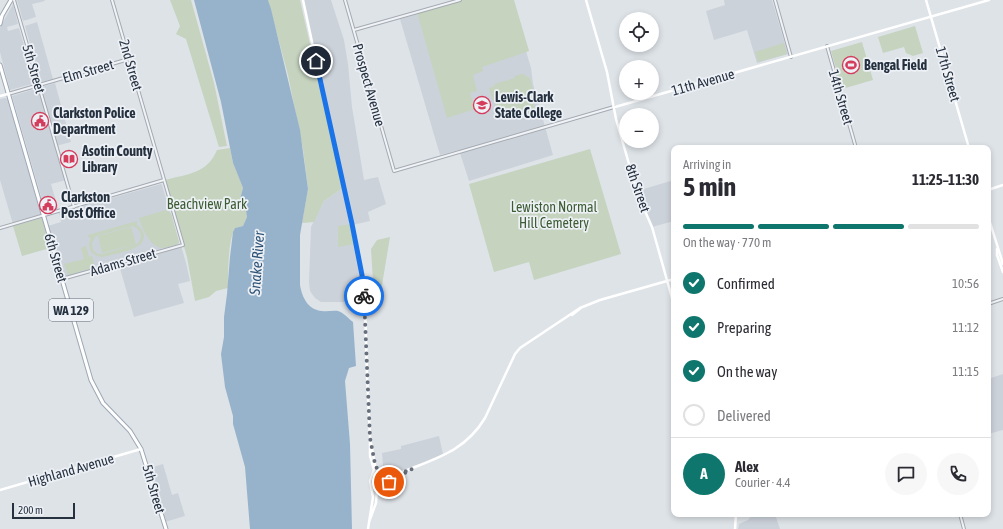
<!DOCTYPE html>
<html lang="en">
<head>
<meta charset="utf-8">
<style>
  :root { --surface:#fff; --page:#f7f7f7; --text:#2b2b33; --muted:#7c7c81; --line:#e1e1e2; --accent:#0f766e }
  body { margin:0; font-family:"Asap Condensed",sans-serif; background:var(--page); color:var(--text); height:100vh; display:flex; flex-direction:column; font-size:15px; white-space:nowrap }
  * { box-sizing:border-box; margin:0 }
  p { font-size:13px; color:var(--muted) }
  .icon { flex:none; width:22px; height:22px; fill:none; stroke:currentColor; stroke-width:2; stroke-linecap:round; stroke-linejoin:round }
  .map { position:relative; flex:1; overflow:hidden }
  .details { position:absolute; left:671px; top:145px; width:320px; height:372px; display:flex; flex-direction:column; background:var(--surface); border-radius:8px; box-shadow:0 2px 6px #0003 }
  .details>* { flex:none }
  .buttons { position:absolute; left:619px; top:12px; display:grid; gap:8px }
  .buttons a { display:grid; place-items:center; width:40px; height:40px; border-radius:50%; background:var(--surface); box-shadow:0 2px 6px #0003; font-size:20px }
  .scale { position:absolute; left:12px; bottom:10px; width:63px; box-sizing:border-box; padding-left:4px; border:2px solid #263140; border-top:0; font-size:11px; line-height:14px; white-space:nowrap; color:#263140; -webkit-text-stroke:3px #edf1f6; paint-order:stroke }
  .pin { position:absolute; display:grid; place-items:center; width:34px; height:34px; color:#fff; margin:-17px; border:2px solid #fff; border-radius:50%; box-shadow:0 1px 4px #0007 }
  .courier { position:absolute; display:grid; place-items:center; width:40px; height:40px; margin:-20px; border:3px solid #1a73e8; border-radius:50%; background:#fff; color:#222; box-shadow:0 1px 5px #0007 }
  .head em { font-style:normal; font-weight:700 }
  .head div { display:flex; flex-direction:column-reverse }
  .head { display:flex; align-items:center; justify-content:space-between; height:68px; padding:0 12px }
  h1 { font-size:26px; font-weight:700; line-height:30px }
  .bar { display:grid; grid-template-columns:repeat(4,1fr); gap:6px 4px; align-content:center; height:48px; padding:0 12px }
  .bar i { height:5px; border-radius:3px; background:var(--line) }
  .bar .current { background:var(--accent) }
  .bar p { grid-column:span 4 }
  .line { display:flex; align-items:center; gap:10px; padding:0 12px; border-top:1px solid var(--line) }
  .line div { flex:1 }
  .round { display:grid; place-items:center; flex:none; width:42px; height:42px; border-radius:21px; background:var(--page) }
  ol { padding:0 12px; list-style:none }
  li { display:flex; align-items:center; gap:12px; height:44px }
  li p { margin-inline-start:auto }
  li .icon { padding:4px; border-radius:50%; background:var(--accent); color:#fff; stroke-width:4 }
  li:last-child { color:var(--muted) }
  li i { width:22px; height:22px; border:2px solid var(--line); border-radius:50% }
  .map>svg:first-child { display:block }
</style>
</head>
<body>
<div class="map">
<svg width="1003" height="529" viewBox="0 0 1003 529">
  <rect width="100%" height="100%" fill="#dee3e8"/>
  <path fill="#ccd2da" d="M17 0H44L45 1 32 4 36 17 23 21Z
    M303 0H331L344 40 348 64 352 107 364 180 378 177 386 204 368 212 370 221 352 225 365 302H321L315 298 310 291 309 282 311 227 324 201 344 187Z
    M468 0H511L531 68 533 84 553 155 469 181 459 150 440 155 400 19Z
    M724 0H772L788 54 757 63 747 30 714 40 706 11 725 5Z
    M13 4 18 24 7 27 8 31 19 28 35 83 10 90 0 52V28Z
    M37 22 53 79 42 82 40 80 25 26Z
    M55 83 71 142 56 146 66 180 51 184 59 211 13 224 0 180V99L5 98 8 99 40 212 45 210 12 96Z
    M674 180V221L652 227 637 191Z
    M161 184 162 185 179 242 178 244 64 277 48 226 61 222 59 213Z
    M181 247 182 249 186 263 190 281 178 284 184 303 134 317 119 265Z
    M1003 374V430L988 434V379Z
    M439 436 443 454 388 477 384 476 382 453 401 449V446Z
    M163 464 172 495 178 493 185 516 165 522 150 468Z
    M753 514H775L780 529H738L739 524 748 520Z"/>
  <path fill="#c5d3bf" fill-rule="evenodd" d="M170 0H191L214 83 227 146 219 147 186 39 176 34 180 26Z
    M268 0H300L333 146H335L344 187 324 201 314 222 302 223 308 189 303 149 288 75Z
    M460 0H514L529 51 482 67 483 71 473 75 477 91 470 93 475 109 447 118 417 12Z
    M915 26 923 53 913 56 906 53 904 47 883 53 878 37Z
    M862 42 873 80 842 89 831 51Z
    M784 43 787 54 758 62 755 52Z
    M523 74 530 78 536 100 533 101 536 112C529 115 522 119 514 119 499 118 492 100 489 88L495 86 494 84 515 78 514 76Z
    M230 148 233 163 243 188 240 199 246 211 247 217 243 226 235 228C228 240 228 273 228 288L216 291 209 297 195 301 187 257 165 180C187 174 207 174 217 150Z
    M590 149 621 254 534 280 529 262 494 272 469 184Z
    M166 210 171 213 179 242 178 244C174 245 169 247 165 248 151 249 142 229 139 218Z
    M42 218 50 248 22 256 13 226Z
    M137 221V225C140 227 143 230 144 235 146 250 114 254 103 257 92 257 86 248 91 238H89L88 235ZM132 226C141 229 144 237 137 244L102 254H98L93 250 92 243 96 236Z
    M352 224 354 244 338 247V226Z
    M131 227 136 244 102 253 98 236Z
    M390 237 380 297 374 296 371 249 377 240Z
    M86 246 89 257 92 256 95 267 68 275 64 264 84 259 81 248Z"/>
  <path fill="#97b3cb" d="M194 0H268L271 9 300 130 308 189 300 235V285C302 297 308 310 322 311 327 312 333 310 338 311 343 312 349 319 353 322L356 366 349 368 345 381 350 444 352 529H250L245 467 233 424V416L225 387 221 354 224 337V317L227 294 230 257 233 232 235 228 243 226 247 217 246 211 240 199 243 188 233 163 221 102Z"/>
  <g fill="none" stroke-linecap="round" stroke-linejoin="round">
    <g stroke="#a3aab2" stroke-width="4">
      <path id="tertiary" d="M14 0 74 207
        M345 0 394 171 614 107
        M775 0 791 57
        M354 30 460 0
        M827 46 856 148
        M8 94 129 59
        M0 228 164 180
        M62 279 183 245 112 0
        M988 304 1003 299
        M960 514 964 529"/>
    </g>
    <g stroke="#9da8b5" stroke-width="5">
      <path id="primary" d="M0 19 11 0
        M0 24 2 16
        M0 65 91 380 103 403 130 431 141 449 166 529"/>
    </g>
    <use href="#tertiary" stroke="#f1f3f6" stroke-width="2"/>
    <path stroke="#fff" stroke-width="2.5" d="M303 0 362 275 365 307 367 375 370 438 375 465 380 476
      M586 0 607 72 616 119 638 195 652 227 674 305
      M926 0 969 148
      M0 96 8 94
      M615 107 989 0
      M988 190 1003 185
      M988 216 1003 264
      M997 249V255L1003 272
      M572 315 582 307
      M373 476 376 475 382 477 384 481 382 485
      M382 477 387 478 391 477C428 460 463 455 485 418L515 354 520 348 580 308 600 300 674 279
      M371 484 374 488H379L406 472
      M0 490 141 449
      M369 522 376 503 377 491 379 488
      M368 529 373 497 370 481 374 470 370 456V441
      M735 529 736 514"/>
    <use href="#primary" stroke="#fff" stroke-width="3"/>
  </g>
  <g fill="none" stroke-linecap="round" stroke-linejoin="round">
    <path stroke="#666f7b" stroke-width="4" stroke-dasharray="0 7.2" d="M364 296 370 438 375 464 380 476 387 478 412 469 389 482"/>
    <path stroke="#1a73e8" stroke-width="5" d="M316 61 352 224 362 275 364 296"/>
  </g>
  <defs>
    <g id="stadium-ring" transform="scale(0.9)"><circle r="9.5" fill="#edf1f6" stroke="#d53c5c" stroke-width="1.5"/><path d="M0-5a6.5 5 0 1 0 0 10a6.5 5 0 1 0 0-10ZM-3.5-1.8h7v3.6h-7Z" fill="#d53c5c"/></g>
    <g id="university-ring" transform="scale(0.9)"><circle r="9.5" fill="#edf1f6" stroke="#d53c5c" stroke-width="1.5"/><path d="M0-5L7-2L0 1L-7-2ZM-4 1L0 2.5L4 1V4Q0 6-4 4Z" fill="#d53c5c"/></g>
    <g id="civic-ring" transform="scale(0.9)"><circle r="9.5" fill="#edf1f6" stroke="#d53c5c" stroke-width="1.5"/><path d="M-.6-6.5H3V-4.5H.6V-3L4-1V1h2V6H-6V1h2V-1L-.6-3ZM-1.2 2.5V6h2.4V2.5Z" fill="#d53c5c"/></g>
    <g id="library-ring" transform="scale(0.9)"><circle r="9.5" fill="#edf1f6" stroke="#d53c5c" stroke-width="1.5"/><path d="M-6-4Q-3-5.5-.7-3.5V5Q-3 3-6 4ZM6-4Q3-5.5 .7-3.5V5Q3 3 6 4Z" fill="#d53c5c"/></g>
  </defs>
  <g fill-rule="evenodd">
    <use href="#stadium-ring" x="851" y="65"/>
    <use href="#university-ring" x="482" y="105"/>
    <use href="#civic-ring" x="40" y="121"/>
    <use href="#library-ring" x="69" y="159"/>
    <use href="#civic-ring" x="48" y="205"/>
  </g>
  <g text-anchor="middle" stroke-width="3.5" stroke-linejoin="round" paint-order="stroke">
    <rect fill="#edf1f6" stroke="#626b77" stroke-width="1" x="49" y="299" width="44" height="22" rx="3"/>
    <g font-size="13" font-weight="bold" fill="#263140">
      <text x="71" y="315">WA 129</text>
    </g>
    <g font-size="14" fill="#263140" stroke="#edf1f6">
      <text transform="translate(131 65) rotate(74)" y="5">2nd Street</text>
      <text transform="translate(34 69) rotate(74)" y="5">5th Street</text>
      <text transform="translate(88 71) rotate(-16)" y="5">Elm Street</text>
      <text transform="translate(948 74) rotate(74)" y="5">17th Street</text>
      <text transform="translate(703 82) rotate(-16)" y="5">11th Avenue</text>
      <text transform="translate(369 85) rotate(74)" y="5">Prospect Avenue</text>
      <text transform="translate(841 97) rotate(74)" y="5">14th Street</text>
      <text transform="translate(638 188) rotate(71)" y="5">8th Street</text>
      <text transform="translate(56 258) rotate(74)" y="5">6th Street</text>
      <text transform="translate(123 262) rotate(-16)" y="5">Adams Street</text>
      <text transform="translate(71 470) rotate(-16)" y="5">Highland Avenue</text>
      <text transform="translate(154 489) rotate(74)" y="5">5th Street</text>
    </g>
    <g font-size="14" font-weight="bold" fill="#263140" stroke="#edf1f6" text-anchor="start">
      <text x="864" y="70">Bengal Field</text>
      <text x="495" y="102">Lewis-Clark<tspan x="495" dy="16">State College</tspan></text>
      <text x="53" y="118">Clarkston Police<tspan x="53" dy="16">Department</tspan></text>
      <text x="82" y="156">Asotin County<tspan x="82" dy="16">Library</tspan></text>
      <text x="61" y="202">Clarkston<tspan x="61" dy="16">Post Office</tspan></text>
    </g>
    <g font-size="14" fill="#3d5c33" stroke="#edf1f6">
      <text x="207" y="209">Beachview Park</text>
      <text x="554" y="212">Lewiston Normal<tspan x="554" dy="16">Hill Cemetery</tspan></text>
    </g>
    <g font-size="15" font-style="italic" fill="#2f5376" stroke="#edf1f6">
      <text transform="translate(257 263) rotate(-86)" y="5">Snake River</text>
    </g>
  </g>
</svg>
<div class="buttons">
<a><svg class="icon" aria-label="locate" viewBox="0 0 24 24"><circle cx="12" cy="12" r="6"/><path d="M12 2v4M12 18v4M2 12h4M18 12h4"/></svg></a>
<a>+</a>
<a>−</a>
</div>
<div class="scale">200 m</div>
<div class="pin" style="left:389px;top:482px;background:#ea580c"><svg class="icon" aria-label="bag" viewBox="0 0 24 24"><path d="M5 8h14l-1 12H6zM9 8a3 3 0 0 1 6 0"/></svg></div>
<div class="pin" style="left:316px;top:61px;background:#1f2937"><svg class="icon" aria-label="home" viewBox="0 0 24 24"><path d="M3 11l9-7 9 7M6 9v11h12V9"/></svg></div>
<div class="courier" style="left:364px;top:296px"><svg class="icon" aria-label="bike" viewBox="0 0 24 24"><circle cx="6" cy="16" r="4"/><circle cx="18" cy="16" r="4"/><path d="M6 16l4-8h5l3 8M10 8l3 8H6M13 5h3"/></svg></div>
<section class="details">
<div class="head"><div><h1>5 min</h1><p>Arriving in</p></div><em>11:25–11:30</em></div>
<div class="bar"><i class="current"></i><i class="current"></i><i class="current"></i><i></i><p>On the way · 770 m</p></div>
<ol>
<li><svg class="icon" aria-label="check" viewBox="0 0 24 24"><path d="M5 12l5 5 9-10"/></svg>Confirmed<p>10:56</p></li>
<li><svg class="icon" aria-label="check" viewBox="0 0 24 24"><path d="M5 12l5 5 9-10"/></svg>Preparing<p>11:12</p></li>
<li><svg class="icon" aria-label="check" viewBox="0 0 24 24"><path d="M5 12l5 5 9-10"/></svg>On the way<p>11:15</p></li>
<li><i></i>Delivered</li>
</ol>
<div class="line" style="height:72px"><b class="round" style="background:var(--accent);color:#fff">A</b><div><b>Alex</b><p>Courier · 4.4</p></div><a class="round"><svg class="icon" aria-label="chat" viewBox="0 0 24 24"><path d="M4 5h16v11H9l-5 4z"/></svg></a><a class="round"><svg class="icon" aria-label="phone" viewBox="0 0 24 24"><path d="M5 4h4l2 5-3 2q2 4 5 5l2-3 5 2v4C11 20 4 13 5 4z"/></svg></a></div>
</section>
</div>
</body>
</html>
